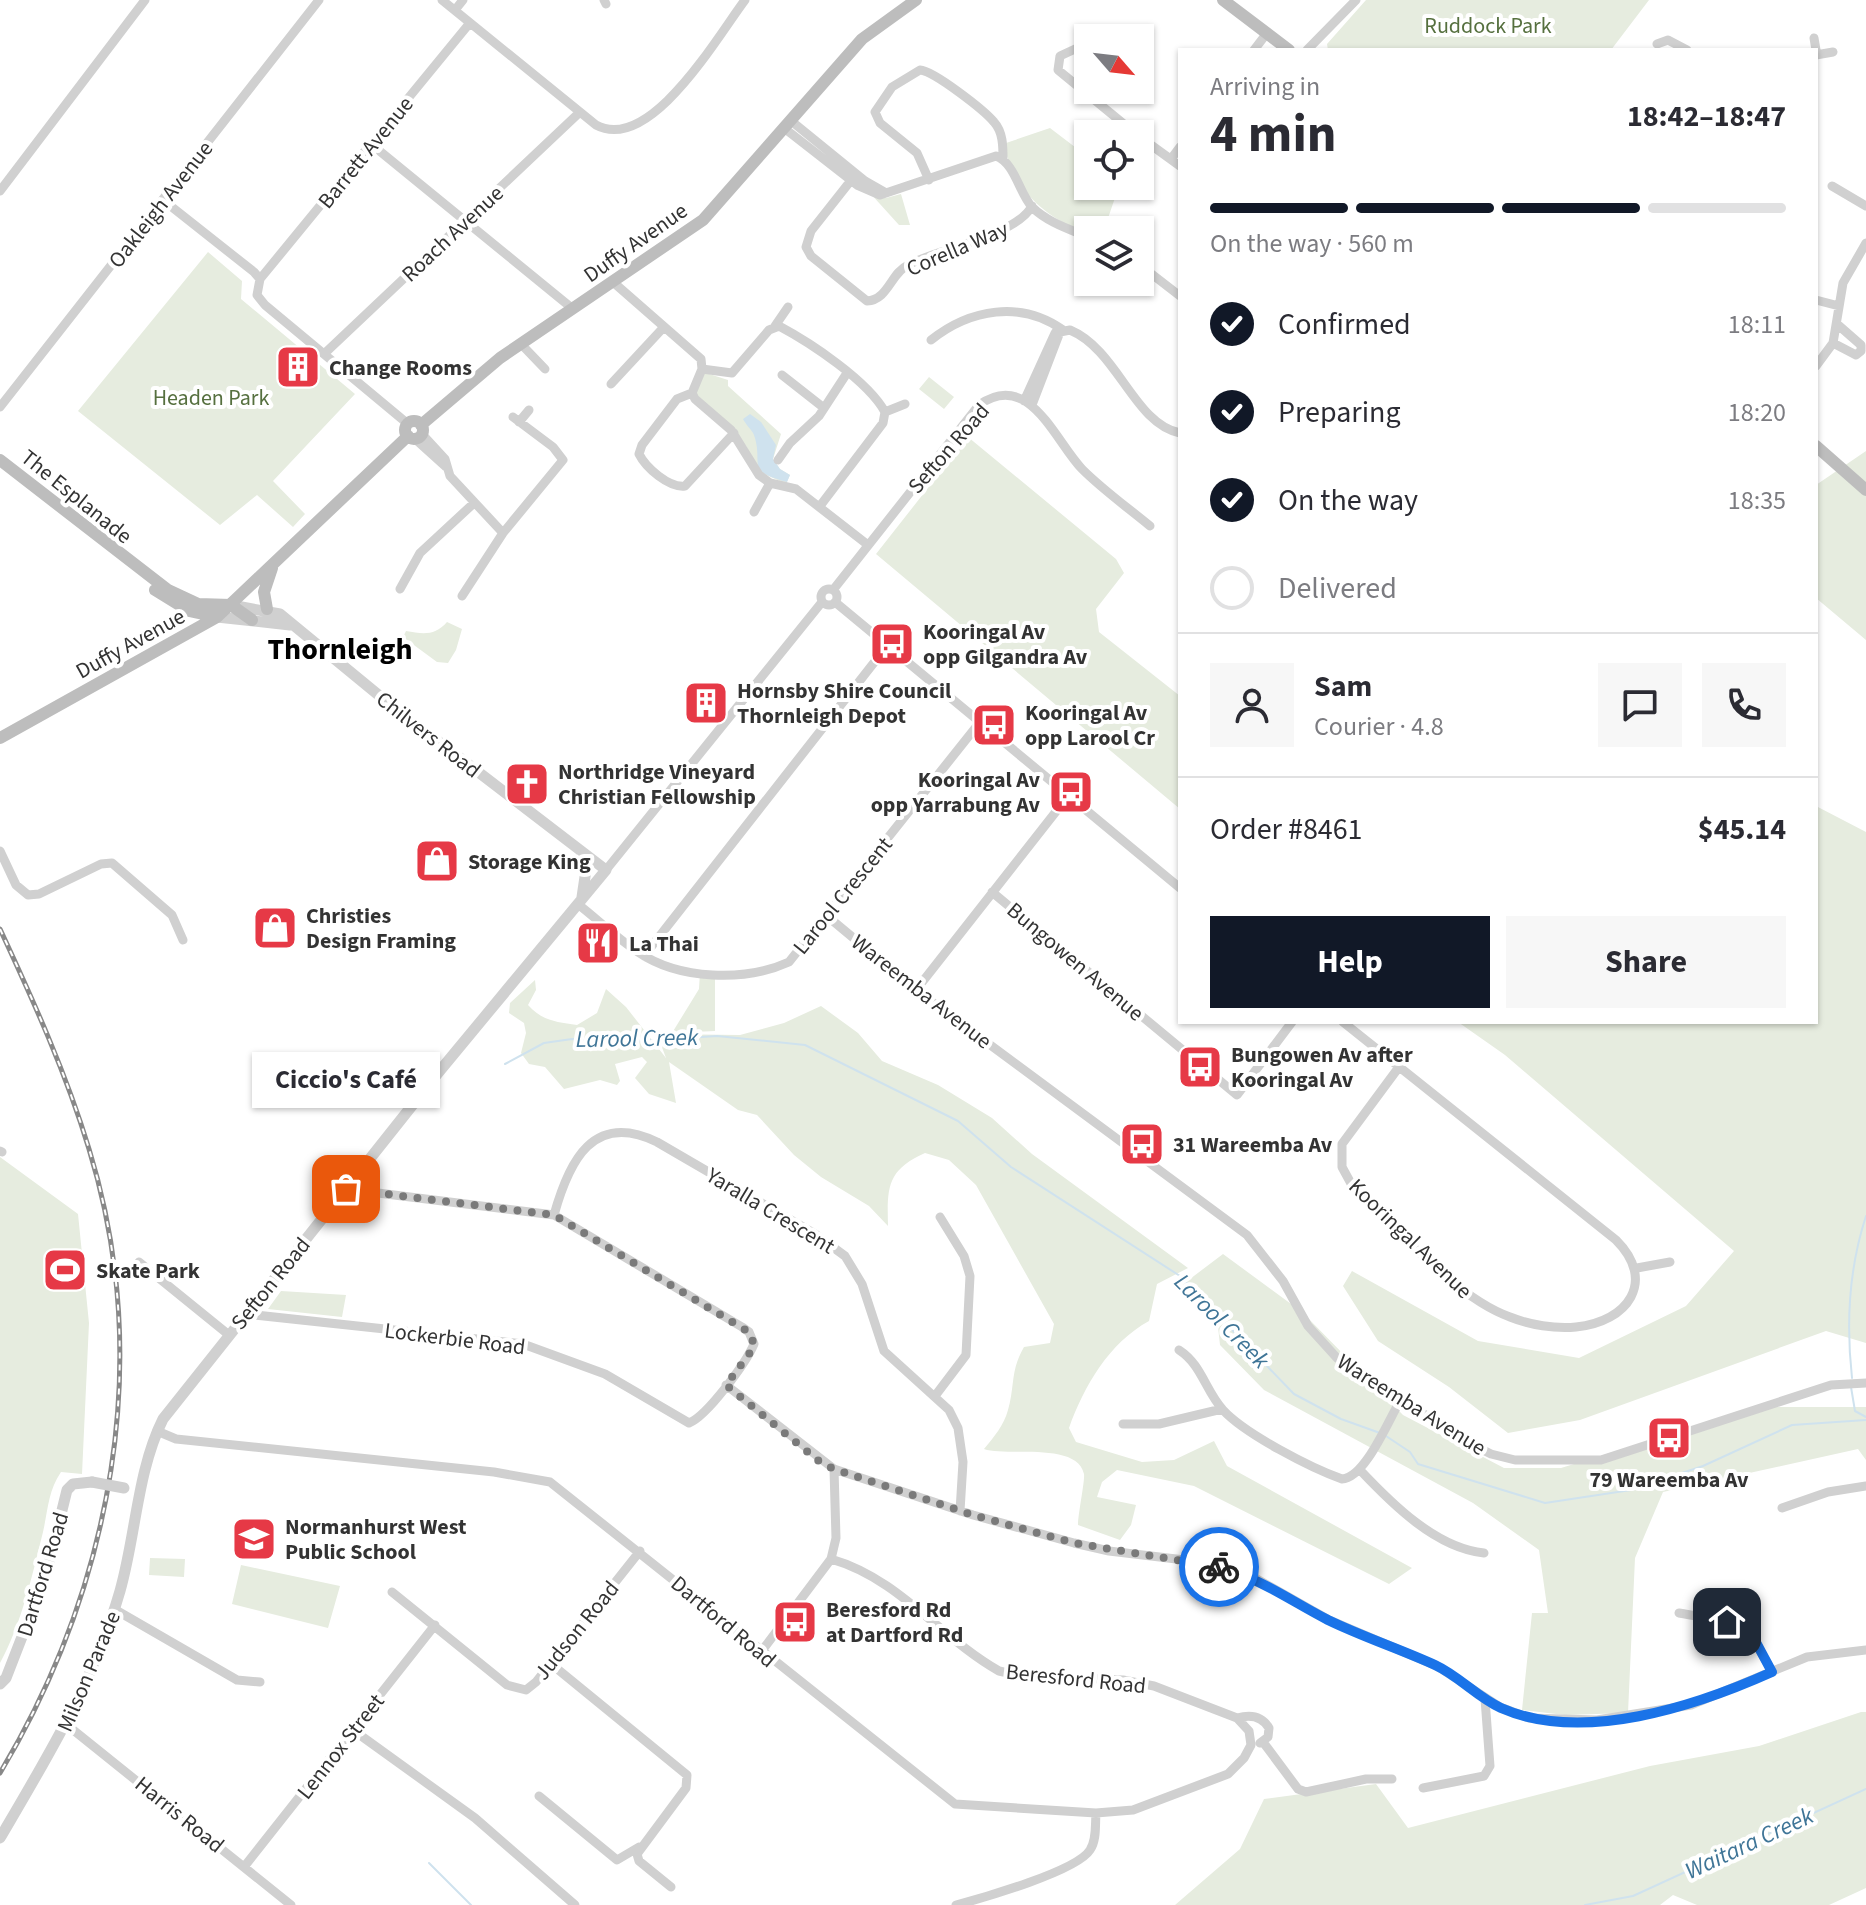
<!DOCTYPE html>
<html lang="en">
<head>
<meta charset="utf-8">
<style>
  :root { --surface:#fff; --page:#f7f7f7; --text:#2b2b33; --muted:#7c7c81; --line:#e1e1e2; --accent:#111827 }
  body { margin:0; font-family:"Source Sans 3",sans-serif; background:var(--page); color:var(--text); height:100vh; display:flex; flex-direction:column; font-size:30px; white-space:nowrap }
  * { box-sizing:border-box; margin:0 }
  p { font-size:26px; color:var(--muted) }
  .icon { flex:none; width:44px; height:44px; fill:none; stroke:currentColor; stroke-width:2; stroke-linecap:round; stroke-linejoin:round }
  .map { position:relative; flex:1; overflow:hidden }
  .drawer { position:absolute; left:1178px; top:48px; width:640px; height:976px; display:flex; flex-direction:column; background:var(--surface); border-radius:0px; box-shadow:0 2px 6px #0004 }
  .drawer>* { flex:none }
  .needle { width:52px; rotate:118deg }
  .tools { position:absolute; left:1074px; top:24px; display:grid; gap:16px }
  .tools a { display:grid; place-items:center; width:80px; height:80px; border-radius:0px; background:var(--surface); box-shadow:0 2px 6px #0004; font-size:40px }
  .pin { position:absolute; display:grid; place-items:center; width:68px; height:68px; color:#fff; margin:-34px; border-radius:16px; box-shadow:0 4px 12px #0006 }
  .courier { position:absolute; display:grid; place-items:center; width:80px; height:80px; margin:-40px; border:6px solid #1a73e8; border-radius:50%; background:#fff; color:#222; box-shadow:0 2px 10px #0007 }
  .bubble { position:absolute; height:56px; border-radius:0px; background:var(--surface); box-shadow:0 2px 6px #0004; font-size:26px; font-weight:700; line-height:56px; text-align:center }
  .headline em { font-style:normal; font-weight:700 }
  .headline div { display:flex; flex-direction:column-reverse }
  .headline { display:flex; align-items:center; justify-content:space-between; height:136px; padding:0 32px }
  h1 { font-size:52px; font-weight:700; line-height:60px }
  .bar { display:grid; grid-template-columns:repeat(4,1fr); gap:12px 8px; align-content:center; height:96px; padding:0 32px }
  .bar i { height:10px; border-radius:6px; background:var(--line) }
  .bar .selected { background:var(--accent) }
  .bar p { grid-column:span 4 }
  .line { display:flex; align-items:center; gap:20px; padding:0 32px; border-top:2px solid var(--line) }
  .line div { flex:1 }
  .round { display:grid; place-items:center; flex:none; width:84px; height:84px; border-radius:0px; background:var(--page) }
  ol { padding:0 32px; list-style:none }
  li { display:flex; align-items:center; gap:24px; height:88px }
  li p { margin-inline-start:auto }
  li .icon { padding:8px; border-radius:50%; background:var(--accent); color:#fff; stroke-width:4 }
  li:last-child { color:var(--muted) }
  li i { width:44px; height:44px; border:4px solid var(--line); border-radius:50% }
  .primary-button { display:flex; gap:16px; margin-top:auto; padding:16px 32px }
  .primary-button a { flex:1; height:92px; border-radius:0px; background:var(--accent); color:#fff; font-size:32px; font-weight:700; line-height:92px; text-align:center }
  .primary-button a+a { background:var(--page); color:var(--text) }
  .map>svg:first-child { display:block }
</style>
</head>
<body>
<div class="map">
<svg width="1866" height="1905" viewBox="0 0 1866 1905">
  <rect width="100%" height="100%" fill="#fff"/>
  <path fill="#e6ecdf" d="M1366 0H1649L1611 50H1328L1327 44Z
    M1050 128 1088 157V186H1119L1104 230H1088V235C1042 214 1018 195 1003 144Z
    M870 193 886 198 901 194 910 225H899Z
    M208 252 242 281 241 299 355 394 273 481 305 514 293 527 257 495 220 525 78 411Z
    M703 372 728 380V386L781 434 773 459 780 469 790 475 786 484 760 472 746 446 694 395Z
    M929 377 954 397 944 409 919 389Z
    M968 437 1116 559 1124 573 1096 609 1099 632 1180 696V809L876 554Z
    M1866 451V640L1816 598V485Z
    M447 622 462 629 456 650 448 663 437 662 403 637 406 631C423 634 435 636 447 622Z
    M1816 806 1866 832V1343L1826 1331 1580 1420 1508 1433 1449 1387 1378 1341 1343 1286 1352 1271 1478 1341 1579 1358 1686 1306 1734 1251 1505 1055 1458 1022H1816Z
    M700 972 715 975V1031L672 1033 699 989Z
    M535 980 536 990 528 1005C542 1021 557 1022 577 1025L597 1013 606 989 626 1007 666 1058 657 1034 740 1035 784 1023 821 1006 858 1033 882 1061 938 1085 992 1118 1032 1154 1188 1268 1157 1284 1149 1321C1109 1343 1084 1386 1069 1428L1076 1442 1142 1462 1174 1460 1214 1441 1227 1466 1412 1568 1389 1584 1194 1486 1117 1470 1102 1482 1097 1497 1136 1505 1131 1525 1120 1540 1078 1525C1078 1514 1085 1481 1084 1474 1077 1441 1006 1457 984 1449 994 1437 1004 1425 1008 1410 1015 1386 1010 1371 1024 1347L1050 1343 1054 1324 976 1185 949 1160 925 1153C887 1170 887 1187 888 1226L869 1206 821 1177 794 1155 757 1115 738 1110 669 1062 676 1103 649 1094 635 1078 647 1062 642 1057 615 1064 620 1081 617 1085 600 1080 564 1089 545 1067 529 1064 521 1053 526 1033 524 1023 509 1013 510 1003Z
    M0 1157 78 1214 89 1323 82 1474 61 1472C48 1491 48 1510 43 1532 32 1576 22 1623 0 1663Z
    M1223 1254 1302 1312 1403 1415 1504 1468H1561L1760 1407H1866V1460L1858 1449 1663 1492 1635 1558 1628 1713 1565 1715 1522 1710 1532 1613H1548L1539 1550 1473 1503 1264 1390 1220 1345 1216 1309 1182 1285Z
    M281 1291 346 1295 342 1317 268 1309Z
    M150 1558 185 1559 184 1577 149 1575Z
    M241 1565 340 1586 328 1628 232 1604Z
    M1861 1712H1866V1888L1829 1905H1697L1673 1895 1660 1905H1175L1240 1849 1264 1799 1376 1784 1408 1828 1650 1766 1759 1746Z"/>
  <path fill="#cfe2ee" d="M750 414 761 422 776 445 773 459 780 469 790 475 787 482C744 471 764 464 754 435 752 430 746 425 743 419Z"/>
  <g fill="none" stroke-linecap="round" stroke-linejoin="round">
    <path stroke="#cfe2ee" stroke-width="2" d="M505 1064 544 1043 572 1039 625 1042 717 1036 805 1045 958 1121 1011 1167 1180 1276 1294 1394 1341 1419 1380 1433
      M1852 1378C1846 1324 1849 1268 1866 1216
      M1851 1387 1855 1411 1866 1417
      M1386 1436 1410 1452 1418 1464 1545 1503 1631 1490 1703 1466 1792 1425 1866 1420
      M429 1863 471 1905
      M1585 1905 1633 1896 1866 1789"/>
    <path stroke="#d0d0d0" stroke-width="9" d="M442 0 596 125C650 154 717 37 745 0
      M604 0 606 4
      M455 10 463 0
      M1814 38 1816 50
      M1088 43 1060 56 1058 70 1136 134
      M1657 44 1668 40 1687 50
      M1254 50 1267 33
      M1307 50 1356 0
      M1816 55 1833 52
      M790 120 865 181 886 193
      M784 128 857 185 880 195 996 156C1015 163 1019 193 1032 207 1047 222 1069 229 1088 237
      M1140 137 1180 166
      M371 144 573 309
      M1171 159 1180 147
      M856 174 811 231 806 247 811 256 867 301C888 300 891 273 908 265 939 248 1016 236 1032 206
      M929 180 917 153 880 123 875 112 892 87 920 70C934 71 984 110 994 122 1003 132 1003 146 1003 159
      M1832 186 1866 206
      M0 191 145 0
      M163 200 254 272 260 279 257 295 265 305 408 424
      M1140 265 1180 296
      M260 279 469 24
      M613 282 701 359 702 369 692 393 695 399 731 430 759 475 770 483 796 489 868 545
      M1816 300 1839 306
      M775 326 788 307
      M931 340C970 309 1021 300 1063 330
      M1833 343 1856 355 1861 351V345L1837 324
      M521 344 545 369
      M324 354 580 112
      M1816 366 1833 343 1843 283 1866 243
      M702 369 732 373 769 330 779 326C811 343 868 381 885 412L883 423 820 506
      M782 375 824 408
      M611 384 663 328
      M692 393 677 399 642 445 639 454C646 468 669 488 685 486L734 433
      M1024 401 1055 333 1070 330C1118 350 1134 424 1180 433
      M1032 405 1060 332
      M0 407 319 0
      M885 412 905 404
      M519 422 529 410
      M422 434 445 459 450 476 503 533
      M415 439 446 467
      M778 460 790 443 819 416 847 373
      M754 512 770 483
      M821 597a8 8 0 1 1 16 0a8 8 0 1 1-16 0Z
      M400 589 420 553 474 503
      M833 590 979 405C1029 369 1055 441 1082 469 1103 490 1127 507 1150 526
      M462 596 503 533 563 460 553 447 513 417
      M835 602 1180 888
      M0 851 16 885 28 895 39 894 101 864 112 863 172 915 183 940
      M606 870 822 602
      M992 892 1237 1095 1292 1022
      M579 905C598 920 617 938 638 952 679 980 745 982 789 962L980 722
      M827 916 916 990 1247 1235 1283 1281 1308 1326 1337 1358 1469 1443 1491 1454 1515 1460H1601L1831 1385 1866 1383
      M644 956 887 646
      M916 990 1069 795
      M1343 1022 1616 1240C1657 1281 1628 1322 1576 1327 1555 1329 1530 1325 1510 1317 1456 1298 1396 1228 1354 1189L1342 1167V1144L1399 1067
      M0 1151 2 1152
      M554 1215C569 1161 593 1111 657 1142L815 1234 845 1256 862 1284 884 1351 949 1410 958 1428 963 1462 960 1511
      M139 1262 229 1335
      M1637 1268 1670 1262
      M246 1314 523 1344 605 1374 689 1423C707 1416 746 1363 754 1344L749 1332 742 1327 554 1215 346 1189
      M1179 1350C1202 1365 1205 1390 1223 1410 1245 1434 1311 1468 1342 1479 1365 1478 1388 1421 1400 1401
      M726 1385 834 1469 973 1515 1074 1543 1109 1551 1193 1561 1255 1578 1329 1620 1437 1666 1500 1707 1529 1718 1597 1720 1691 1705 1807 1657 1866 1650
      M935 1396 966 1355 970 1276 964 1256 940 1217
      M1123 1424H1159L1222 1409
      M157 1431 176 1439 494 1472 550 1482 955 1804 1096 1813 1133 1810 1228 1774 1244 1758 1251 1745 1249 1731 1237 1718 1154 1686 1123 1680 1017 1675 999 1671C939 1637 900 1579 831 1559
      M1360 1470C1392 1504 1436 1548 1484 1553
      M1782 1508 1828 1492 1866 1486
      M392 1592 507 1685 526 1690 536 1682 640 1551
      M114 1609 237 1680 260 1682
      M1679 1613C1738 1624 1742 1616 1772 1672
      M761 1652 831 1559 836 1538 834 1469
      M550 1663 687 1775 686 1788 637 1854 639 1861 671 1887
      M1237 1718C1251 1714 1262 1716 1269 1728L1268 1737 1260 1743
      M67 1725 291 1905
      M353 1730 475 1818 575 1905
      M1263 1742 1298 1789 1306 1792 1366 1779H1392
      M1423 1788 1484 1776 1490 1766 1485 1699
      M539 1796 617 1860 639 1847
      M244 1867 435 1625
      M956 1905C983 1898 1077 1871 1090 1850 1097 1840 1095 1824 1096 1813"/>
    <path stroke="#d0d0d0" stroke-width="11" d="M217 617 290 625
      M581 851 586 870 582 897
      M0 1684 6 1678 46 1575 67 1490 73 1484 92 1482
      M0 1838C47 1758 94 1681 120 1591 136 1535 137 1471 163 1419L438 1073 606 870 387 702 280 614 231 605"/>
    <path stroke="#bdbdbd" stroke-width="12" d="M1223 0 1289 50
      M405 430a9 9 0 1 1 18 0a9 9 0 1 1-18 0Z
      M421 425 500 358 703 220 862 39 916 0
      M1816 446 1866 490
      M0 460 168 590 198 604 231 605
      M155 590 189 611 217 617
      M231 605 252 620
      M267 609 264 592 272 568
      M0 738 217 617 408 436"/>
    <g stroke="#888" stroke-width="5">
      <path id="rail" d="M0 929C33 1000 66 1073 89 1149 154 1361 112 1586 0 1773"/>
    </g>
    <use href="#rail" stroke="#fff" stroke-width="2" stroke-dasharray="6" stroke-linecap="butt"/>
    <path stroke="#d0d0d0" stroke-width="11" d="M92 1482 124 1488"/>
  </g>
  <g fill="none" stroke-linecap="round" stroke-linejoin="round">
    <path stroke="#7a7a7a" stroke-width="8" stroke-dasharray="0 14.4" d="M346 1189 554 1215 749 1332 754 1344 752 1350 726 1385 820 1462 834 1469 973 1515 1074 1543 1219 1567"/>
    <path stroke="#1a73e8" stroke-width="10" d="M1219 1567C1260 1578 1291 1601 1328 1620 1363 1637 1400 1649 1435 1665 1459 1676 1477 1697 1501 1708 1583 1744 1696 1706 1772 1672L1751 1633 1727 1622"/>
  </g>
  <defs>
    <g id="building-square" transform="scale(2.3)"><rect x="-9" y="-9" width="18" height="18" rx="4" fill="#e63946" stroke="#fff"/><path d="M-4-6H4V6H1V3H-1V6H-4ZM-2.5-4.3h1.7v1.8h-1.7ZM.8-4.3h1.7v1.8H.8ZM-2.5-1h1.7V.8h-1.7ZM.8-1h1.7V.8H.8Z" fill="#fff"/></g>
    <g id="bus-square" transform="scale(2.3)"><rect x="-9" y="-9" width="18" height="18" rx="4" fill="#e63946" stroke="#fff"/><path d="M-5-6H5V4H4V6H2V4H-2V6H-4V4H-5ZM-3.5-4V0h7V-4ZM-3.5 1.2v1.5H-2V1.2ZM2 1.2v1.5H3.5V1.2Z" fill="#fff"/></g>
    <g id="church-square" transform="scale(2.3)"><rect x="-9" y="-9" width="18" height="18" rx="4" fill="#e63946" stroke="#fff"/><path d="M-1.2-6h2.4v3.5h3.3v2.4h-3.3V6h-2.4V-.1h-3.3v-2.4h3.3Z" fill="#fff"/></g>
    <g id="shop-square" transform="scale(2.3)"><rect x="-9" y="-9" width="18" height="18" rx="4" fill="#e63946" stroke="#fff"/><path d="M-5-2.5h2.3a2.7 3.5 0 0 1 5.4 0H5L5.5 6h-11ZM-1.5-2.5h3a1.5 2.3 0 0 0-3 0Z" fill="#fff"/></g>
    <g id="restaurant-square" transform="scale(2.3)"><rect x="-9" y="-9" width="18" height="18" rx="4" fill="#e63946" stroke="#fff"/><path d="M-5-6h1v4h1v-4h1v4h1v-4h1v5L-1.5 .5V6h-2V.5L-5-1ZM5-6V6H3V1.5H1.5Q1.5-4 5-6Z" fill="#fff"/></g>
    <g id="stadium-square" transform="scale(2.3)"><rect x="-9" y="-9" width="18" height="18" rx="4" fill="#e63946" stroke="#fff"/><path d="M0-5a6.5 5 0 1 0 0 10a6.5 5 0 1 0 0-10ZM-3.5-1.8h7v3.6h-7Z" fill="#fff"/></g>
    <g id="school-square" transform="scale(2.3)"><rect x="-9" y="-9" width="18" height="18" rx="4" fill="#e63946" stroke="#fff"/><path d="M0-5L7-2L0 1L-7-2ZM-4 1L0 2.5L4 1V4Q0 6-4 4Z" fill="#fff"/></g>
  </defs>
  <g fill-rule="evenodd">
    <use href="#building-square" x="298" y="367"/>
    <use href="#bus-square" x="892" y="644"/>
    <use href="#building-square" x="706" y="703"/>
    <use href="#bus-square" x="994" y="725"/>
    <use href="#church-square" x="527" y="784"/>
    <use href="#bus-square" x="1071" y="792"/>
    <use href="#shop-square" x="437" y="861"/>
    <use href="#shop-square" x="275" y="928"/>
    <use href="#restaurant-square" x="598" y="943"/>
    <use href="#bus-square" x="1200" y="1067"/>
    <use href="#bus-square" x="1142" y="1144"/>
    <use href="#stadium-square" x="65" y="1270"/>
    <use href="#bus-square" x="1669" y="1438"/>
    <use href="#school-square" x="254" y="1539"/>
    <use href="#bus-square" x="795" y="1622"/>
  </g>
  <g text-anchor="middle" stroke-width="8" stroke-linejoin="round" paint-order="stroke">
    <g font-size="22" fill="#56703f" stroke="#fff">
      <text x="1488" y="33">Ruddock Park</text>
      <text x="211" y="405">Headen Park</text>
    </g>
    <g font-size="22" fill="#333" stroke="#fff">
      <text transform="translate(365 152) rotate(-51)" y="8">Barrett Avenue</text>
      <text transform="translate(160 204) rotate(-52)" y="8">Oakleigh Avenue</text>
      <text transform="translate(452 233) rotate(-43)" y="8">Roach Avenue</text>
      <text transform="translate(635 242) rotate(-35)" y="8">Duffy Avenue</text>
      <text transform="translate(957 248) rotate(-23)" y="8">Corella Way</text>
      <text transform="translate(948 448) rotate(-49)" y="8">Sefton Road</text>
      <text transform="translate(77 496) rotate(39)" y="8">The Esplanade</text>
      <text transform="translate(130 643) rotate(-29)" y="8">Duffy Avenue</text>
      <text transform="translate(429 734) rotate(38)" y="8">Chilvers Road</text>
      <text transform="translate(842 895) rotate(-51)" y="8">Larool Crescent</text>
      <text transform="translate(1076 961) rotate(40)" y="8">Bungowen Avenue</text>
      <text transform="translate(922 991) rotate(38)" y="8">Wareemba Avenue</text>
      <text transform="translate(771 1210) rotate(31)" y="8">Yaralla Crescent</text>
      <text transform="translate(1411 1238) rotate(44)" y="8">Kooringal Avenue</text>
      <text transform="translate(270 1283) rotate(-51)" y="8">Sefton Road</text>
      <text transform="translate(455 1338) rotate(7)" y="8">Lockerbie Road</text>
      <text transform="translate(1412 1404) rotate(32)" y="8">Wareemba Avenue</text>
      <text transform="translate(42 1574) rotate(-73)" y="8">Dartford Road</text>
      <text transform="translate(724 1621) rotate(40)" y="8">Dartford Road</text>
      <text transform="translate(576 1630) rotate(-51)" y="8">Judson Road</text>
      <text transform="translate(88 1671) rotate(-67)" y="8">Milson Parade</text>
      <text transform="translate(1076 1678) rotate(6)" y="8">Beresford Road</text>
      <text transform="translate(340 1746) rotate(-52)" y="8">Lennox Street</text>
      <text transform="translate(180 1814) rotate(39)" y="8">Harris Road</text>
    </g>
    <g font-size="22" font-weight="bold" fill="#333" stroke="#fff" text-anchor="start">
      <text x="329" y="375">Change Rooms</text>
      <text x="923" y="639">Kooringal Av<tspan x="923" dy="25">opp Gilgandra Av</tspan></text>
      <text x="737" y="698">Hornsby Shire Council<tspan x="737" dy="25">Thornleigh Depot</tspan></text>
      <text x="1025" y="720">Kooringal Av<tspan x="1025" dy="25">opp Larool Cr</tspan></text>
      <text x="558" y="779">Northridge Vineyard<tspan x="558" dy="25">Christian Fellowship</tspan></text>
      <text x="1040" y="787" text-anchor="end">Kooringal Av<tspan x="1040" dy="25">opp Yarrabung Av</tspan></text>
      <text x="468" y="869">Storage King</text>
      <text x="306" y="923">Christies<tspan x="306" dy="25">Design Framing</tspan></text>
      <text x="629" y="951">La Thai</text>
      <text x="1231" y="1062">Bungowen Av after<tspan x="1231" dy="25">Kooringal Av</tspan></text>
      <text x="1173" y="1152">31 Wareemba Av</text>
      <text x="96" y="1278">Skate Park</text>
      <text x="1669" y="1487" text-anchor="middle">79 Wareemba Av</text>
      <text x="285" y="1534">Normanhurst West<tspan x="285" dy="25">Public School</tspan></text>
      <text x="826" y="1617">Beresford Rd<tspan x="826" dy="25">at Dartford Rd</tspan></text>
    </g>
    <g font-size="24" font-style="italic" fill="#3f7597" stroke="#fff">
      <text transform="translate(637 1038) rotate(-1)" y="8">Larool Creek</text>
      <text transform="translate(1222 1321) rotate(45)" y="8">Larool Creek</text>
      <text transform="translate(1749 1843) rotate(-25)" y="8">Waitara Creek</text>
    </g>
    <g font-size="30" font-weight="bold" fill="#000" stroke="#fff">
      <text x="340" y="659">Thornleigh</text>
    </g>
  </g>
</svg>
<div class="tools">
<a><svg class="needle" viewBox="-14 -14 28 28"><path d="M0-13l5 13h-10z" fill="#e53935"/><path d="M0 13l5-13h-10z" fill="#7c7c81"/></svg></a>
<a><svg class="icon" aria-label="locate" viewBox="0 0 24 24"><circle cx="12" cy="12" r="6"/><path d="M12 2v4M12 18v4M2 12h4M18 12h4"/></svg></a>
<a><svg class="icon" aria-label="layers" viewBox="0 0 24 24"><path d="M12 4l9 5-9 5-9-5zM3 14l9 5 9-5"/></svg></a>
</div>
<div class="pin" style="left:346px;top:1189px;background:#ea580c"><svg class="icon" aria-label="bag" viewBox="0 0 24 24"><path d="M5 8h14l-1 12H6zM9 8a3 3 0 0 1 6 0"/></svg></div>
<div class="pin" style="left:1727px;top:1622px;background:#1f2937"><svg class="icon" aria-label="home" viewBox="0 0 24 24"><path d="M3 11l9-7 9 7M6 9v11h12V9"/></svg></div>
<div class="courier" style="left:1219px;top:1567px"><svg class="icon" aria-label="bike" viewBox="0 0 24 24"><circle cx="6" cy="16" r="4"/><circle cx="18" cy="16" r="4"/><path d="M6 16l4-8h5l3 8M10 8l3 8H6M13 5h3"/></svg></div>
<div class="bubble" style="left:252px;top:1052px;width:188px">Ciccio's Café</div>
<section class="drawer">
<div class="headline"><div><h1>4 min</h1><p>Arriving in</p></div><em>18:42–18:47</em></div>
<div class="bar"><i class="selected"></i><i class="selected"></i><i class="selected"></i><i></i><p>On the way · 560 m</p></div>
<ol>
<li><svg class="icon" aria-label="check" viewBox="0 0 24 24"><path d="M5 12l5 5 9-10"/></svg>Confirmed<p>18:11</p></li>
<li><svg class="icon" aria-label="check" viewBox="0 0 24 24"><path d="M5 12l5 5 9-10"/></svg>Preparing<p>18:20</p></li>
<li><svg class="icon" aria-label="check" viewBox="0 0 24 24"><path d="M5 12l5 5 9-10"/></svg>On the way<p>18:35</p></li>
<li><i></i>Delivered</li>
</ol>
<div class="line" style="height:144px"><a class="round"><svg class="icon" aria-label="person" viewBox="0 0 24 24"><circle cx="12" cy="8" r="4"/><path d="M4 21q1-7 8-7t8 7"/></svg></a><div><b>Sam</b><p>Courier · 4.8</p></div><a class="round"><svg class="icon" aria-label="chat" viewBox="0 0 24 24"><path d="M4 5h16v11H9l-5 4z"/></svg></a><a class="round"><svg class="icon" aria-label="phone" viewBox="0 0 24 24"><path d="M5 4h4l2 5-3 2q2 4 5 5l2-3 5 2v4C11 20 4 13 5 4z"/></svg></a></div>
<div class="line" style="height:104px"><div>Order #8461</div><b>$45.14</b></div>
<div class="primary-button"><a>Help</a><a>Share</a></div>
</section>
</div>
</body>
</html>
